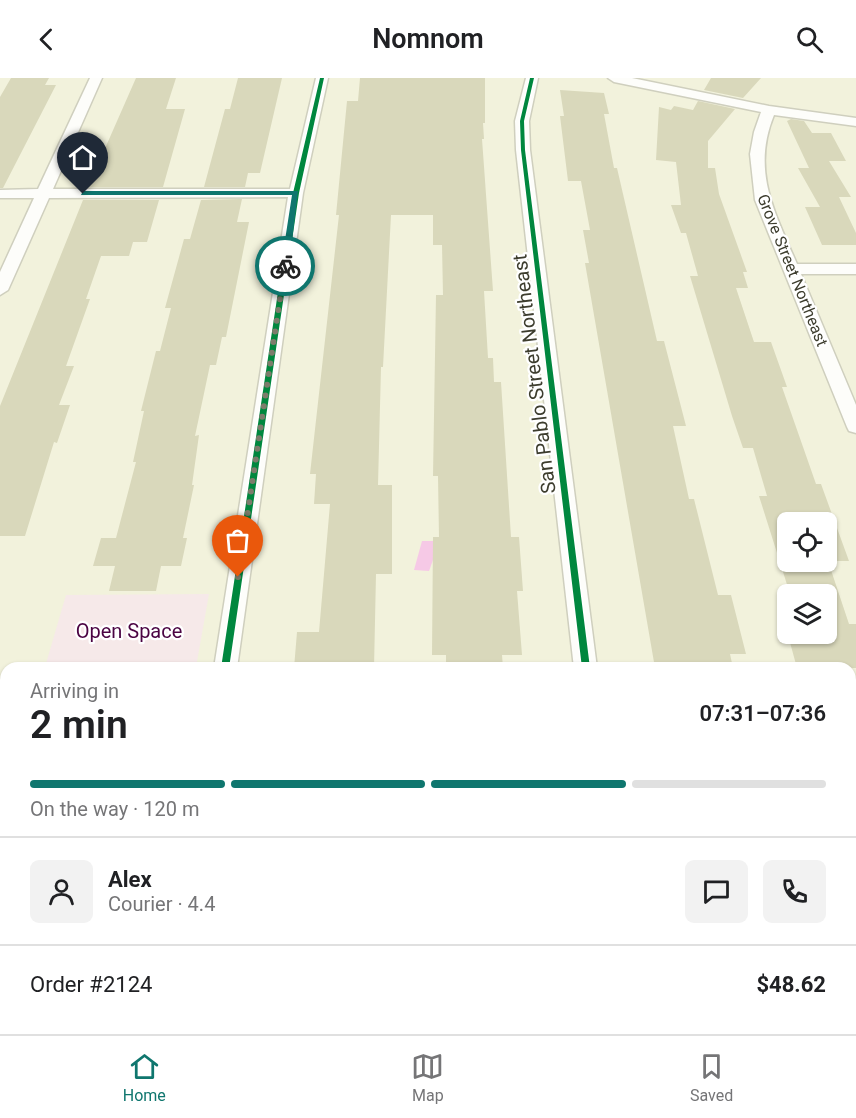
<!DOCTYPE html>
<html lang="en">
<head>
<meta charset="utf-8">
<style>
  :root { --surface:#fff; --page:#f2f2f2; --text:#202124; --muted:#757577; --line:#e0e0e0; --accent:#0f766e }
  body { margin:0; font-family:Roboto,sans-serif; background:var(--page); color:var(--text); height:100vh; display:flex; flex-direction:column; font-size:22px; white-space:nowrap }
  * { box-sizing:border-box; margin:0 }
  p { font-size:20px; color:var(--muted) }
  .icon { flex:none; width:33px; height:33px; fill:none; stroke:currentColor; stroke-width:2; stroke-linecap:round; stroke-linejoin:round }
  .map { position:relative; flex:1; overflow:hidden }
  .side { position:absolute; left:0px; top:584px; width:856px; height:374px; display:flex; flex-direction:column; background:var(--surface); border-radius:18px 18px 0 0; box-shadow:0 2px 4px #0004 }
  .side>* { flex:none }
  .tools { position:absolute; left:777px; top:434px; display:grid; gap:12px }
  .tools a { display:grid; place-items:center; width:60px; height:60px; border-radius:9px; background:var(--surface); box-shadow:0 2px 4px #0004; font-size:30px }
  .pin { position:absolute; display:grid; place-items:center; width:51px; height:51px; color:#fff; margin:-62px -26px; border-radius:50% 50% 50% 0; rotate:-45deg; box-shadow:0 0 6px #0007 }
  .pin .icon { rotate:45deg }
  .courier { position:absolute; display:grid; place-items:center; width:60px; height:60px; margin:-30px; border:4px solid #0f766e; border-radius:50%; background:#fff; color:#222; box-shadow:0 2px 8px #0007 }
  .headline em { font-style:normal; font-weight:600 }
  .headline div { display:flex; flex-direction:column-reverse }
  .headline { display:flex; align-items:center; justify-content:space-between; height:102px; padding:0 30px }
  h1 { font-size:39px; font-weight:600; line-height:45px }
  .bar { display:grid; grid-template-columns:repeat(4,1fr); gap:9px 6px; align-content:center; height:72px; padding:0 30px }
  .bar i { height:8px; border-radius:4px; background:var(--line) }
  .bar .active { background:var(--accent) }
  .bar p { grid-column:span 4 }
  .line { display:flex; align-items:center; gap:15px; padding:0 30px; border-top:2px solid var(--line) }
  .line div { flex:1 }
  .round { display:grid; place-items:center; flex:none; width:63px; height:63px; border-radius:9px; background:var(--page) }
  header { display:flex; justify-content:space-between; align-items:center; height:78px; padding:0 30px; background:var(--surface); font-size:27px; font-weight:600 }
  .menu { display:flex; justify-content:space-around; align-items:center; height:84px; border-top:2px solid var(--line); background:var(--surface); font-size:16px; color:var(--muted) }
  .menu a { display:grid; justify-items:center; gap:3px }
  .menu .active { color:var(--accent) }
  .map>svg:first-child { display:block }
</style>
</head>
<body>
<header><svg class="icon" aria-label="back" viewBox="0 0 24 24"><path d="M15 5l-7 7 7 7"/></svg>Nomnom<svg class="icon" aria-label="search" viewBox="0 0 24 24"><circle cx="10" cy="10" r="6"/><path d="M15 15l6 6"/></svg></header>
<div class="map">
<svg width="856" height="956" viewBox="0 0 856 956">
  <rect width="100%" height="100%" fill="#f2f2dc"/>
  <path fill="#f6e9e9" d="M209 516 196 589H45L66 517Z"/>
  <path fill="#f6c9e6" d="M422 463H438L436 474 429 493 414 492Z"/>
  <path fill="#d9d8bb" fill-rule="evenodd" d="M11 0H49L45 7H56L3 110H0V19Z
    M136 0H176L166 31H185L163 109H88Z
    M238 0H282L260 95H248L245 109H204L225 31H230Z
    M360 0H485V45H483L484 61H482L493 213H484L488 280H493L494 304H501L511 459H519L523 513H517L522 577H502L503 590H446V577H432L433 459H439L438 398H433L436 217H443L442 167H433V137H391L383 289H381L378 407H392V496H376L374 590H294L297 554H319L330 426H314L316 396H310L339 137H336L347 23H358Z
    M711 0H761L743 20 704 12Z
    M560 12 604 15 609 36H604L614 90H617L657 263H664L686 348H673L689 421H694L718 517H731L746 576H730L733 590H655L585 185H589L583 152H590L581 103H568L560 38H564Z
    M698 23 735 31 708 63V90H715L719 116 747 194H743L748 210H736L754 264H771L787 309H782L816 406H821L849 483H828L849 546H856V590H797L777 517H788V555H826V516H790L759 418H767L753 370H743L732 338 690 198H698L686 155H681L671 127H681L676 84 656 82 659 29 671 32 674 28 693 32ZM788 444H826V483H788Z
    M791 41 804 43 812 55H831L846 83H829L851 119H839L856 155V167H822L805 129H820L798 90H809L787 43Z
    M242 121 237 144H249L226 259H222L216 287H210L195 358 199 357 192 407H194L183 460H187L181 488H161L156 513H109L115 488H93L101 460H116L136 384H133L144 333H141L156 273H160L171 230H165L184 161H190L201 122Z
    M83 122H159L147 164H133L129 178H101L86 221H90L66 288H74L59 327H70L57 365 54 364 25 458H0V328Z"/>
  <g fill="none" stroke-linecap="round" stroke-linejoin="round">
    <g stroke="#cfcfbe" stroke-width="4">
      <path id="service" d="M0 859H6V873H0Z
        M66 951H80L79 956H65Z
        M146 951H160V956H146Z"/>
    </g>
    <g stroke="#cfcfbe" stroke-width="3">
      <path id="minor" d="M90 0H102L53 111H290L316 0H328L303 115 237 590H214L288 119 49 120 8 212 0 217V194L34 120H0V112L38 111Z
        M526 0H538L529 43 530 72 597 590H574L516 72 515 43Z
        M608 0H632L769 28 856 40V48L774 37C751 93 775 135 797 186H856V196H801L856 327V355L849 353 847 349 755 122 750 76 754 54 761 34 614 4Z
        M850 757H856V781H850Z
        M0 759H6V783H0Z"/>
    </g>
    <use href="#service" fill="#fdfdfa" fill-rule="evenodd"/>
    <use href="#minor" fill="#fdfdfa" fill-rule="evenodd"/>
    <g stroke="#fff" stroke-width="3">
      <path id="cycleway" d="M320 0H324L299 115 229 590H221L293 115Z
        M530 0H534L524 43 525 72 590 590H582L521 72 520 43Z"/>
    </g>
    <use href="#cycleway" fill="#00873e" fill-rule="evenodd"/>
  </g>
  <path fill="#0f766e" d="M83 113H298L289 188 285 190 281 188 292 117H81Z"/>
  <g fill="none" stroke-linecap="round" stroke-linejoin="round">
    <path stroke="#7c7c6b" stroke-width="6" stroke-dasharray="0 10.8" d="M238 499 285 188"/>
  </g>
  <g text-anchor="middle" stroke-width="4.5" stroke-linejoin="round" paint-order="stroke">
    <g font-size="16" fill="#3d3d2e" stroke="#fff">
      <text transform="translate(793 192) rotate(68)" y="6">Grove Street Northeast</text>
    </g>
    <g font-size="20" fill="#3d3d2e" stroke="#fff">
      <text transform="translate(534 296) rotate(-97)" y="7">San Pablo Street Northeast</text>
    </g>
    <g font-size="20" fill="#4b0443" stroke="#fff">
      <text x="129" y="560">Open Space</text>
    </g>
  </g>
</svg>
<div class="tools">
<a><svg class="icon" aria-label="locate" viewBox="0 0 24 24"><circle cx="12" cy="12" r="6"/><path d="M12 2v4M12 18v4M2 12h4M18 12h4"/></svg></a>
<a><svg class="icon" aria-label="layers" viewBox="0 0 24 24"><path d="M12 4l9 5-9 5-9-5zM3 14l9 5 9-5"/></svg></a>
</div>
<div class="pin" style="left:238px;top:499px;background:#ea580c"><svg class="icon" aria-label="bag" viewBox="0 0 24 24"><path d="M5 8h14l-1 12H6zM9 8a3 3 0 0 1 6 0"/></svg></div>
<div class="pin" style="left:83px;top:116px;background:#1f2937"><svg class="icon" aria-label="home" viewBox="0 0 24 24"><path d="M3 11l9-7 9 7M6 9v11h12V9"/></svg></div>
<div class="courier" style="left:285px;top:188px"><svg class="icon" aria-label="bike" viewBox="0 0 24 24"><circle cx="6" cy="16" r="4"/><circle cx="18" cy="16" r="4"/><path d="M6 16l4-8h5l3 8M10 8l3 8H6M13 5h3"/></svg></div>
<section class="side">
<div class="headline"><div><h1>2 min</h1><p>Arriving in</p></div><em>07:31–07:36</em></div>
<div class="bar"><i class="active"></i><i class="active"></i><i class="active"></i><i></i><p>On the way · 120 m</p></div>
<div class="line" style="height:108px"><a class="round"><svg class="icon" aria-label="person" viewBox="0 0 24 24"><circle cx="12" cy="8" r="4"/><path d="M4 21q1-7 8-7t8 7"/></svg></a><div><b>Alex</b><p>Courier · 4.4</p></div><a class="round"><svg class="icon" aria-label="chat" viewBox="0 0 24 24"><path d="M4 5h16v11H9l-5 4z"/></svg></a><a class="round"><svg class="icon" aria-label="phone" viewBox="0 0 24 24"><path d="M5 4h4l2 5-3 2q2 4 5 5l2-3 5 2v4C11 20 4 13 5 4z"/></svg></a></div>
<div class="line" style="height:78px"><div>Order #2124</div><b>$48.62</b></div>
</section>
</div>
<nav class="menu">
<a class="active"><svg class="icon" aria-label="home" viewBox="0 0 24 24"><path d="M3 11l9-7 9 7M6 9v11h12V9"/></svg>Home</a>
<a><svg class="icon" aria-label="map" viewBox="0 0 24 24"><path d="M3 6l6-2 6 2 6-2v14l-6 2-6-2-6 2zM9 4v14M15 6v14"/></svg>Map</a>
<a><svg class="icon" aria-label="saved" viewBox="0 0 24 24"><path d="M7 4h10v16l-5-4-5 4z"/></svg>Saved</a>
</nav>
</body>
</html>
